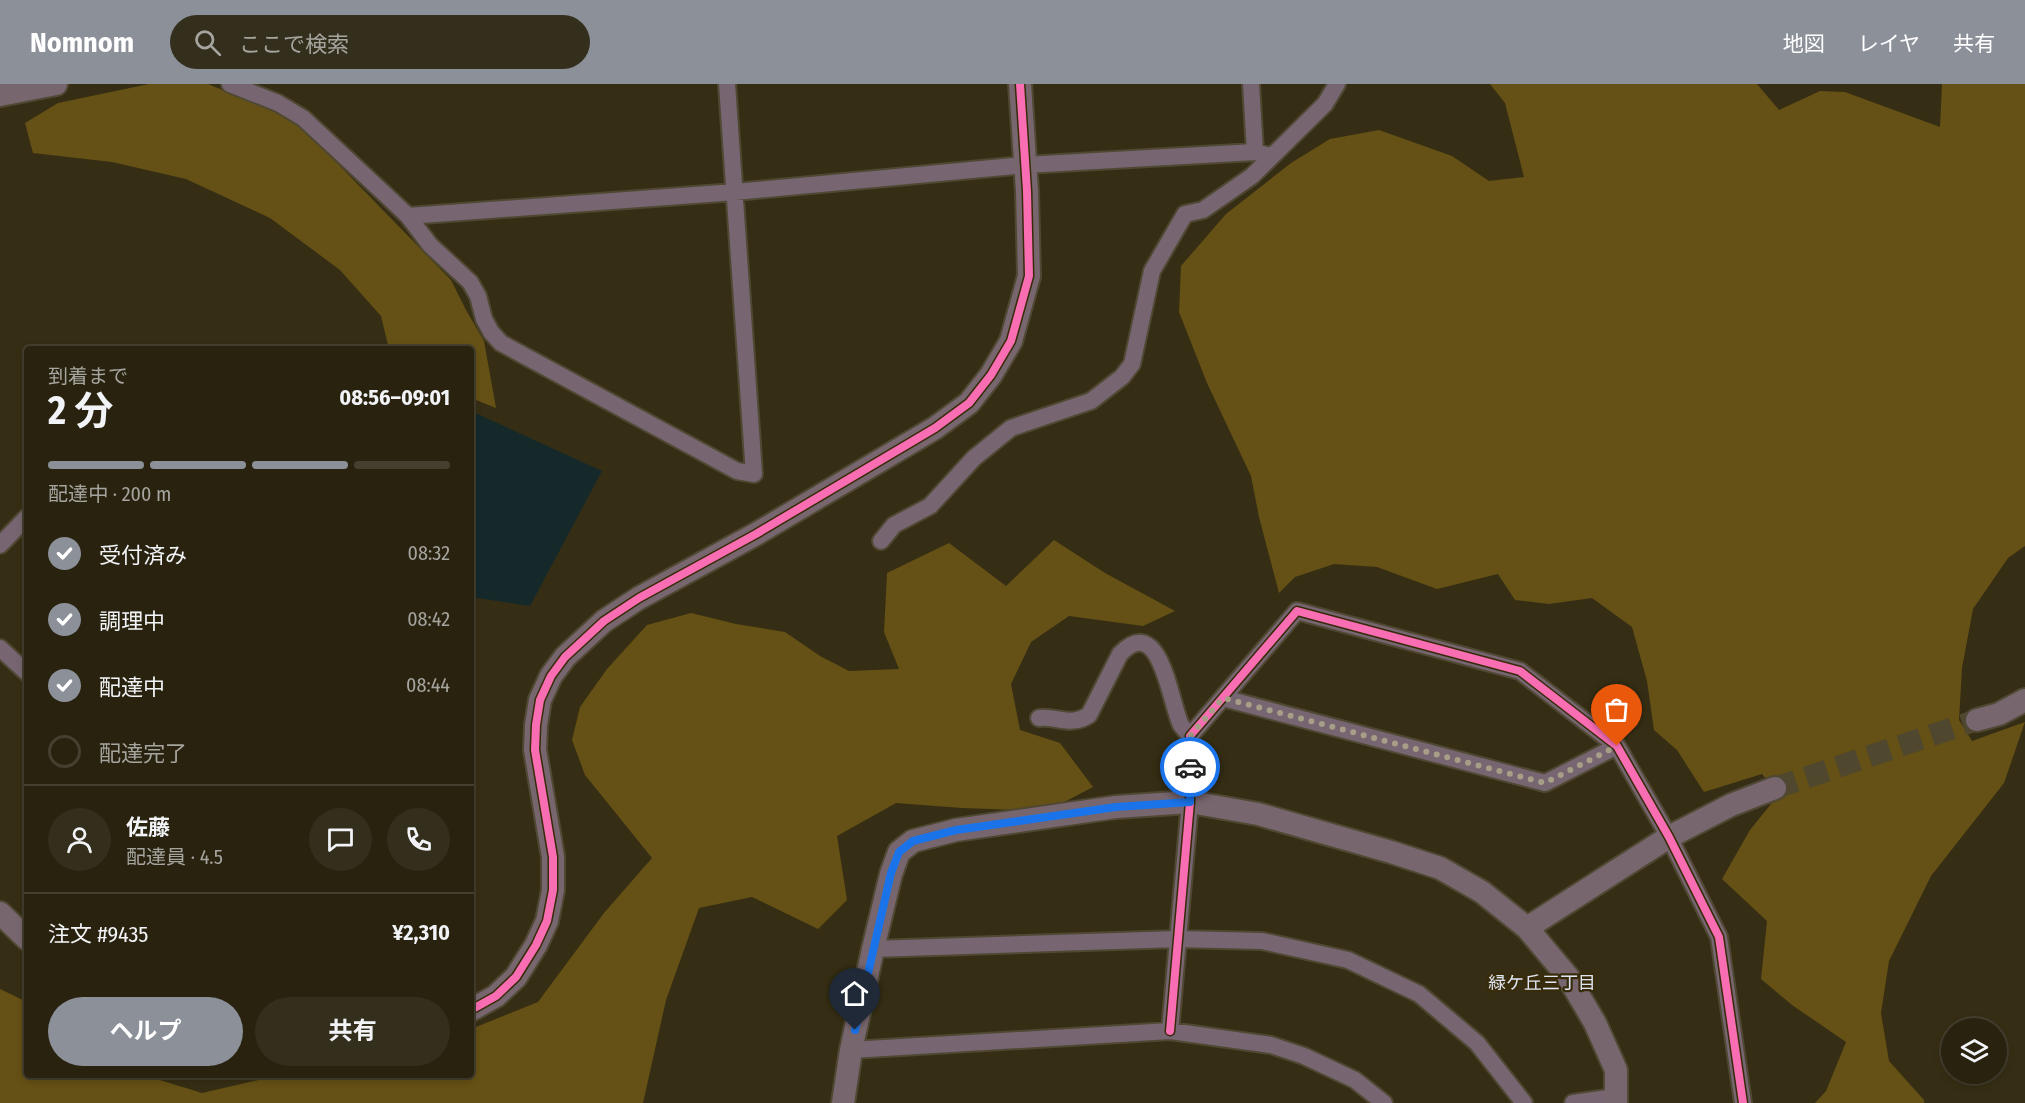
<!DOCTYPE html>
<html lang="ja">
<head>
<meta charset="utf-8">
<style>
  :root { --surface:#28220f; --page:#342f1d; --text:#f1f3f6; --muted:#a5a49e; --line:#443f2f; --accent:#8c9099 }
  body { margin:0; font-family:"Fira Sans Condensed","Noto Sans JP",sans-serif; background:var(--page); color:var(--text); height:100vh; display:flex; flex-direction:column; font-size:22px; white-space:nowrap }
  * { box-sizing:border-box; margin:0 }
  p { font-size:20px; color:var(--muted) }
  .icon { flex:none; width:33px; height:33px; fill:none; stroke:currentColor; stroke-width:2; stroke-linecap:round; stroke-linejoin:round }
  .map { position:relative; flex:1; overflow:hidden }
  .panel { position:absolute; left:24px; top:262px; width:450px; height:732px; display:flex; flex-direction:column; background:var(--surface); border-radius:6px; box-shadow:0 3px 9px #0003,0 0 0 2px var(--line) }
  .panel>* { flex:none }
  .buttons { position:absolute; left:1941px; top:934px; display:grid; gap:12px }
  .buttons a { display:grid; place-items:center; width:66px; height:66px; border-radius:50%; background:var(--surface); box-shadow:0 3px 9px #0003,0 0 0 2px var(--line); font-size:30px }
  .pin { position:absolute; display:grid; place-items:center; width:51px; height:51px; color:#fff; margin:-62px -26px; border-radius:50% 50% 50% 0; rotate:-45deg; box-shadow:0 0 6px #0007 }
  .pin .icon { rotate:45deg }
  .courier { position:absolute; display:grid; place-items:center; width:60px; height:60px; margin:-30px; border:4px solid #1a73e8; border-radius:50%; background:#fff; color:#222; box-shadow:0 2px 8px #0007 }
  .headline em { font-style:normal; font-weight:700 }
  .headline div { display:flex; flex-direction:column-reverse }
  .headline { display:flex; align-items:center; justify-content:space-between; height:102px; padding:0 24px }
  h1 { font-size:39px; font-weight:700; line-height:45px }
  .bar { display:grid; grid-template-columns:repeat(4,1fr); gap:9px 6px; align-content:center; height:72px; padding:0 24px }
  .bar i { height:8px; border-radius:4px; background:var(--line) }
  .bar .active { background:var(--accent) }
  .bar p { grid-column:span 4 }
  .line { display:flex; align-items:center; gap:15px; padding:0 24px; border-top:2px solid var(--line) }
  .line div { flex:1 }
  .round { display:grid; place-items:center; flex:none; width:63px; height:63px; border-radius:32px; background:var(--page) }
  ol { padding:0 24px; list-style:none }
  li { display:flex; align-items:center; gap:18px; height:66px }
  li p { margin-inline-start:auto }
  li .icon { padding:6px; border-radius:50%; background:var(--accent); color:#fff; stroke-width:4 }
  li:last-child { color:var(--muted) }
  li i { width:33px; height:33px; border:3px solid var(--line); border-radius:50% }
  .cta { display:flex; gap:12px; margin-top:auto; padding:12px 24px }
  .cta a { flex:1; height:69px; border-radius:36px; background:var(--accent); color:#fff; font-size:24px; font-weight:700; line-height:69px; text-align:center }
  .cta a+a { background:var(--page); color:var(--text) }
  header { display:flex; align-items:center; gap:36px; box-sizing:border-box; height:84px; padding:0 30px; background:var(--accent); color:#fff }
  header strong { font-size:28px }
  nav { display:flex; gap:33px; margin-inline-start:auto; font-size:21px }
  .search { width:420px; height:54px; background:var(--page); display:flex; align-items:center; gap:15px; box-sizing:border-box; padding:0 21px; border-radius:33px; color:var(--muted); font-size:22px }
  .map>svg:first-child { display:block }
</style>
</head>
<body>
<header>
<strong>Nomnom</strong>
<div class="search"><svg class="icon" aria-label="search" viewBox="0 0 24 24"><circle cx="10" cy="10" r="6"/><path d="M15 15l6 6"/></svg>ここで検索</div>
<nav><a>地図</a><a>レイヤ</a><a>共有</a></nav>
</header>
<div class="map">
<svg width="2025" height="1019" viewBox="0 0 2025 1019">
  <rect width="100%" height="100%" fill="#362e14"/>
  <path fill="#655115" d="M149 0H208L274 27 304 45 451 196 466 226 484 257 496 324 471 314V266L389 265 381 232 340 186 270 134 186 95 112 78 33 69 25 39 58 19Z
    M1490 0H1757L1779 26 1820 7 1845 8 1940 43 1942 0H2025V462L2008 474 1973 525 1962 584 1959 636 1972 657 2025 638 2004 699 1931 792 1889 877 1881 929 1889 977 1924 1016V1019H1815L1826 1007 1846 958 1792 921 1761 895 1767 837 1722 795 1750 746 1779 710 1762 690 1704 708 1677 666 1654 646 1647 597 1632 543 1592 514 1549 520 1515 516 1498 490 1437 505 1377 483 1334 480 1295 493 1279 509 1259 433 1251 392 1207 299 1179 228 1181 182 1226 130 1291 79 1330 55 1379 46 1452 72 1489 97 1524 93 1505 19Z
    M1054 456 1105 489 1175 527 1143 542 1069 532 1031 558 1011 600 1020 646 1060 659 1093 703 1047 727 962 724 896 719 837 752 847 816 818 845 752 813 699 824 666 916 643 1019H0V905L27 918V992H147L202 1009 275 992H471V945L538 918 604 829 652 774 585 691 572 656 580 623 607 585 647 541 691 529 736 540 785 548 820 572 849 587 899 585 884 548 887 489 949 459 1006 502Z"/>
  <path fill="#15292a" d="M471 327 602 387 530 522 471 513Z"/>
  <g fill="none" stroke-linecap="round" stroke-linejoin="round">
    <path stroke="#50482e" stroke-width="22" stroke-dasharray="22 11" stroke-linecap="butt" d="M1775 704 1977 636"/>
    <g stroke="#4f4833" stroke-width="20">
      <path id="street" d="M230 0 278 19 303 34 388 113 408 132 430 161 470 198 478 212 484 235 491 248 501 259 737 387 754 390 727 0
        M1251 0 1255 68
        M408 132 735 108 1025 81 1255 68 1270 72
        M881 457 894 441 930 422 974 374 1011 344 1091 317 1122 293 1132 280 1152 187 1185 130 1203 126 1252 92 1325 20 1337 0
        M0 461 27 433
        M0 564 27 589
        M1223 614 1545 699 1617 662
        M1039 634C1058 632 1071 643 1089 631L1120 570C1161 527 1170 620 1181 641 1184 645 1187 649 1190 652
        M873 865 1178 855 1262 857 1348 876 1419 910 1477 959 1524 1019
        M1170 947 1190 718V652L1297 527 1520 587 1617 662 1669 753 1719 853 1743 1019
        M851 966 1170 947 1271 961 1304 972 1355 996 1384 1019
        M1573 1019 1615 1013"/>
    </g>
    <g stroke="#4f4833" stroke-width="26">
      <path id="secondary" d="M0 11 56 0
        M1977 636 1999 630 2025 616
        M0 829 27 855
        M1527 844 1669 753 1731 721 1775 704
        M471 926 496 912 516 893 536 861 547 837 553 806V773L535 666 536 641 540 616 551 592 565 573 604 537 639 514 756 450 935 344 969 319 991 291 1011 257 1029 192 1027 107 1020 0
        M843 1019 851 966 873 865 891 790 899 768 913 757 956 746 1116 723 1190 718 1258 730 1391 768 1440 784 1482 808 1527 844 1568 893 1595 939 1616 986V1019"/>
    </g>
    <use href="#street" stroke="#776671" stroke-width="16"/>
    <use href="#secondary" stroke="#78666e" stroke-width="22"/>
    <g stroke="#372b09" stroke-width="11">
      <path id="cycleway" d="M471 926 496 912 516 893 536 861 547 837 553 806V773L535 666 536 641 540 616 551 592 565 573 604 537 639 514 756 450 935 344 969 319 991 291 1011 257 1029 192 1027 107 1020 0
        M1170 947 1190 718V652L1297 527 1520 587 1617 662 1669 753 1719 853 1743 1019"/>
    </g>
    <use href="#cycleway" stroke="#f96db3" stroke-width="8"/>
  </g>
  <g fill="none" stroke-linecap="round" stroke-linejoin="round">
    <path stroke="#a69e86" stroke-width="6" stroke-dasharray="0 10.8" d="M1190 683V652L1223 614 1545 699 1617 662"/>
    <path stroke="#1a73e8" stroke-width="8" d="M855 946 891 789 899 768 913 757 956 746 1116 723 1190 718V683"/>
  </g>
  <g text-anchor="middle" stroke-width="4.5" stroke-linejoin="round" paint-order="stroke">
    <g font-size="18" fill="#dfe4f2" stroke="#372b09">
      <text x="1542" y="905">緑ケ丘三丁目</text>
    </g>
  </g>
</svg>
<div class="buttons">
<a><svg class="icon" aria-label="layers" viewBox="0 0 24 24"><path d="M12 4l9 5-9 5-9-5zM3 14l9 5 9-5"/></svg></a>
</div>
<div class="pin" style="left:1617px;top:662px;background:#ea580c"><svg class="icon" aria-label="bag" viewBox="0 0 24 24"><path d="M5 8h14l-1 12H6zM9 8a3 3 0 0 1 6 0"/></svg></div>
<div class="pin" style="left:855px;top:946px;background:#1f2937"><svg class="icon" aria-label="home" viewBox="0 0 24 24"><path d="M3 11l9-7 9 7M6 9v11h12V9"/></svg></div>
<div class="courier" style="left:1190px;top:683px"><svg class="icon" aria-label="car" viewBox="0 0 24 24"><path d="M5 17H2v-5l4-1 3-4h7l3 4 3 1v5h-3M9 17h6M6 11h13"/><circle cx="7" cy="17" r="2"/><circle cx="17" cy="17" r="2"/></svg></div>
<section class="panel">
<div class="headline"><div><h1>2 分</h1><p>到着まで</p></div><em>08:56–09:01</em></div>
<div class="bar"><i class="active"></i><i class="active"></i><i class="active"></i><i></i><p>配達中 · 200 m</p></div>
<ol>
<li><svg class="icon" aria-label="check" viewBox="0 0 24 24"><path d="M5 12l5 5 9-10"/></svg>受付済み<p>08:32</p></li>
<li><svg class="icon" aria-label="check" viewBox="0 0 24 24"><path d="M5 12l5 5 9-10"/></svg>調理中<p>08:42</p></li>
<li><svg class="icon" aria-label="check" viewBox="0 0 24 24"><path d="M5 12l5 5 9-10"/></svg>配達中<p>08:44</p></li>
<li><i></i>配達完了</li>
</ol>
<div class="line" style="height:108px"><a class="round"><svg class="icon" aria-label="person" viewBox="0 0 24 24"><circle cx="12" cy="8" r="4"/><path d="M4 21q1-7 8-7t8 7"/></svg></a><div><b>佐藤</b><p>配達員 · 4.5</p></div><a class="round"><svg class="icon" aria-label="chat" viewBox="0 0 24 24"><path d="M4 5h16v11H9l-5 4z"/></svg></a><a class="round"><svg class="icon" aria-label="phone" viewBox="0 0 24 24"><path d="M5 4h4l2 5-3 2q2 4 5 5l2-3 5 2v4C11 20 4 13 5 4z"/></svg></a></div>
<div class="line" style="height:78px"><div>注文 #9435</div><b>¥2,310</b></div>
<div class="cta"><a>ヘルプ</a><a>共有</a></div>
</section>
</div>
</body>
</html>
